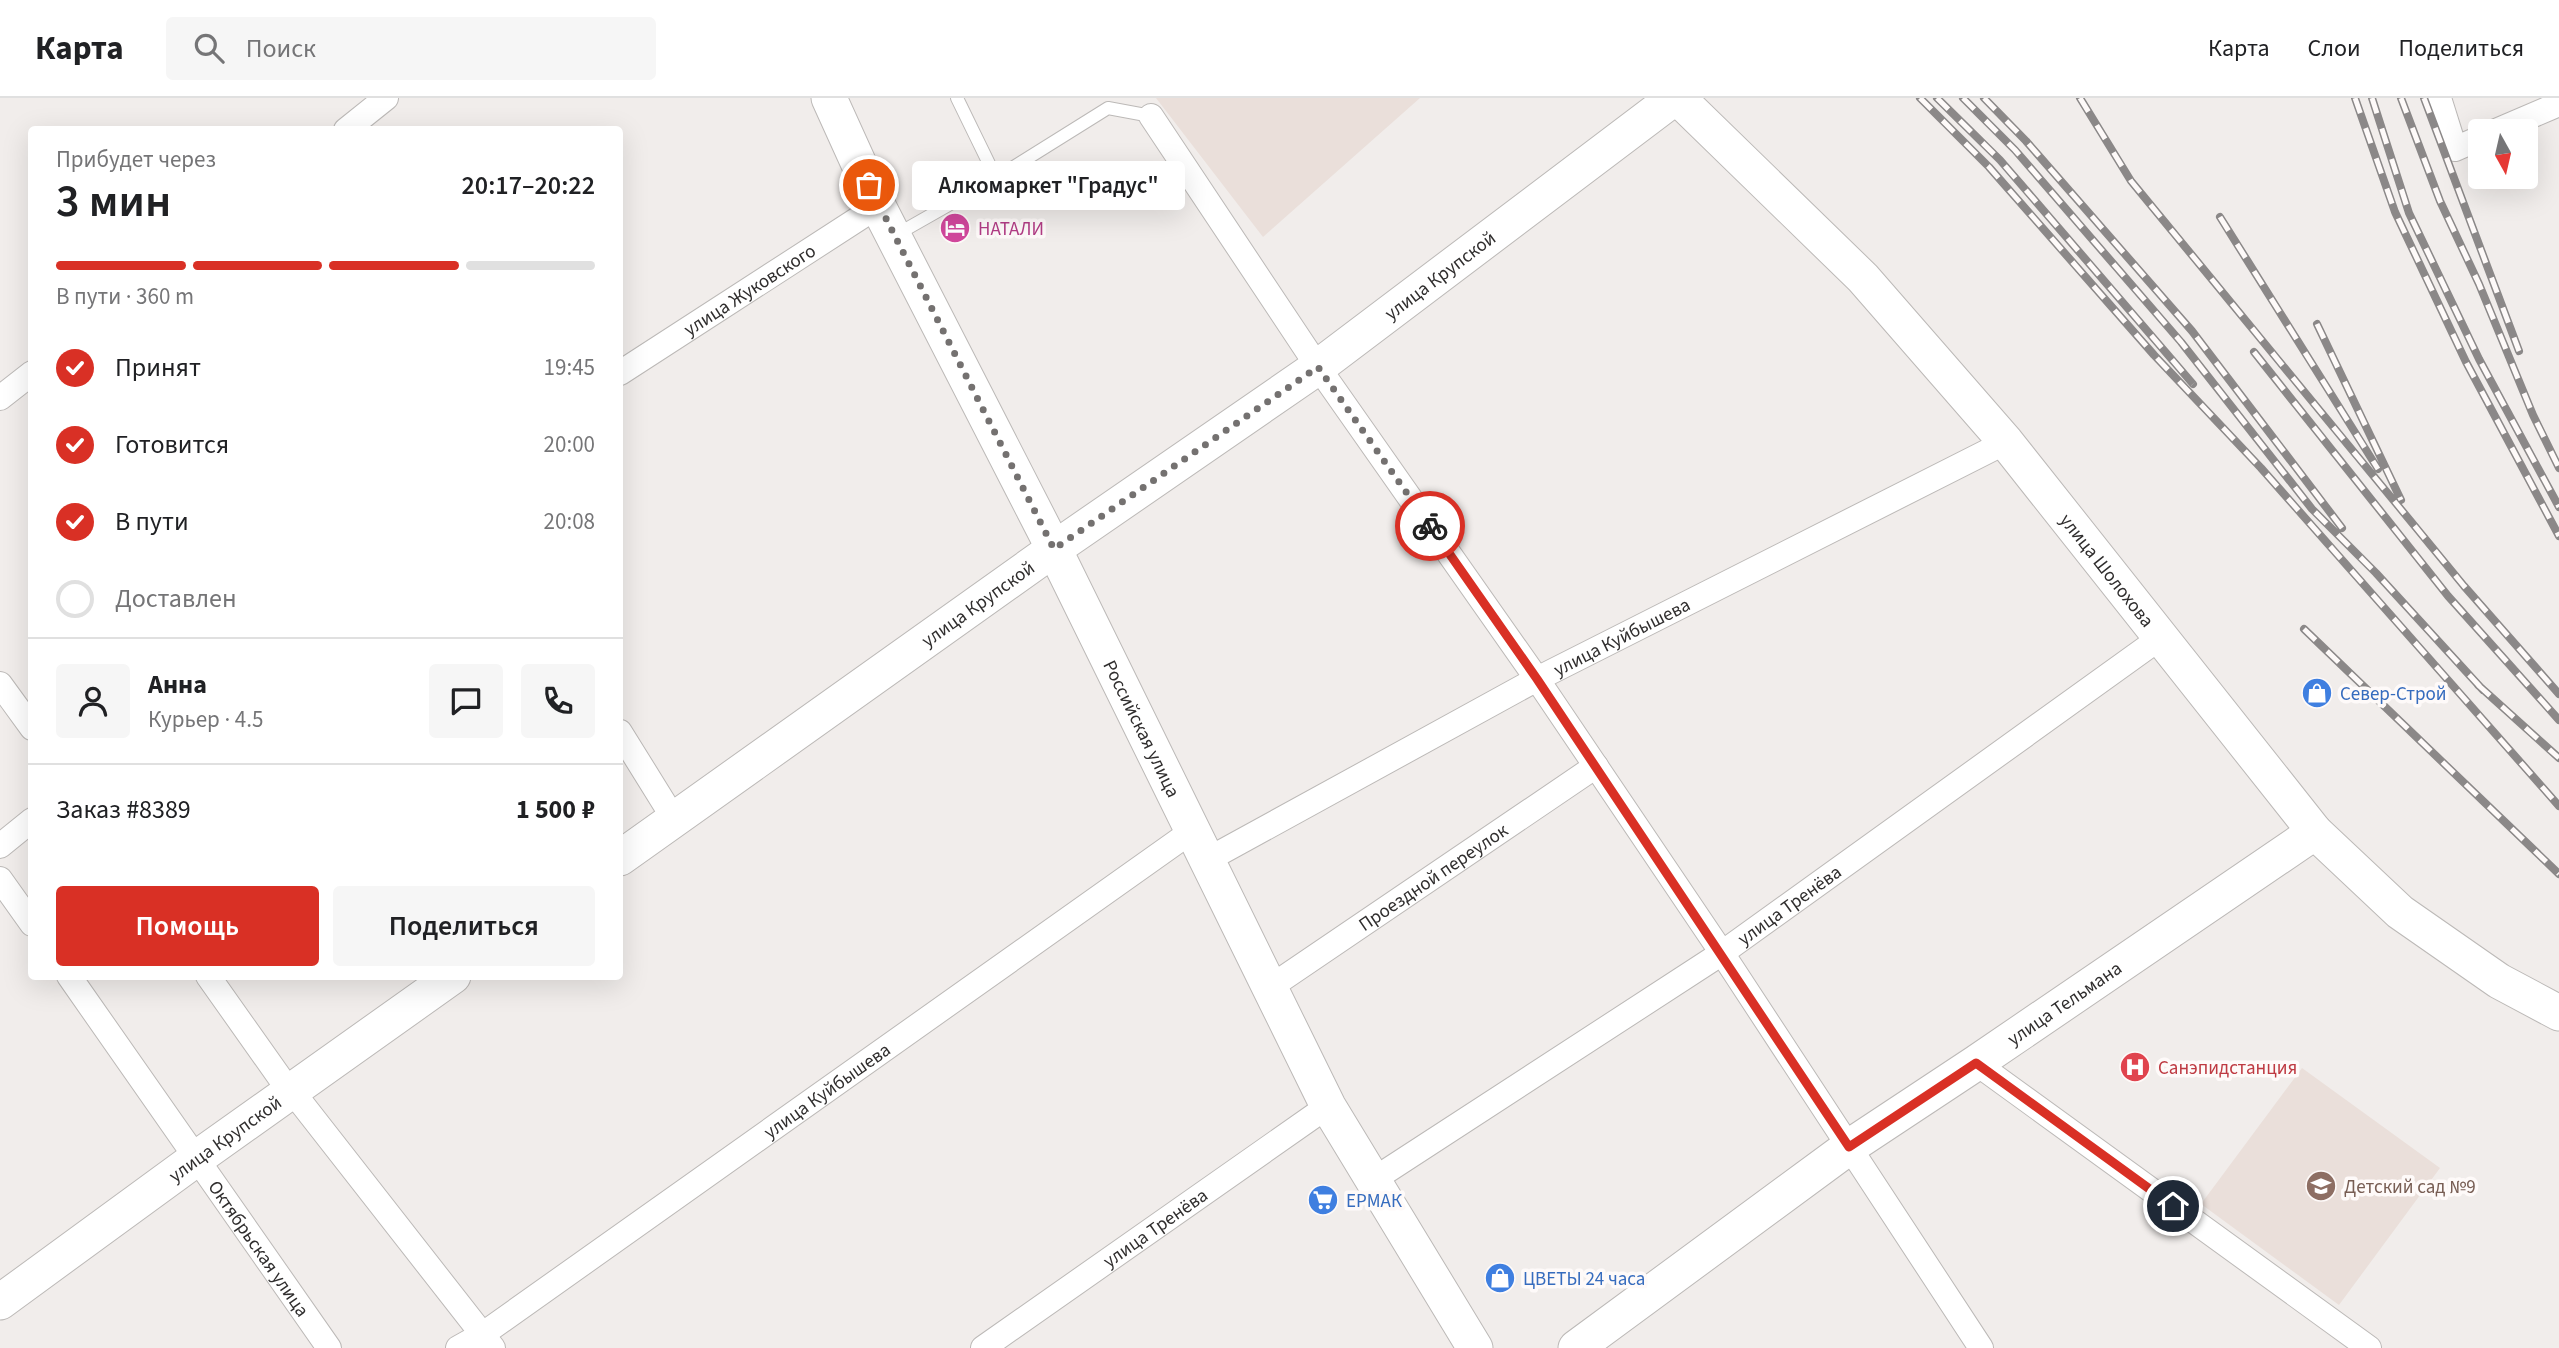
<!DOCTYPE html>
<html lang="ru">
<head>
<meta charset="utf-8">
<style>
  :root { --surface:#fff; --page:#f6f6f6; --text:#202124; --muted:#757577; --line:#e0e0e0; --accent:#d93025 }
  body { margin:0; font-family:"Source Sans 3",sans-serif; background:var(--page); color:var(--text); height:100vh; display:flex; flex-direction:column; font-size:26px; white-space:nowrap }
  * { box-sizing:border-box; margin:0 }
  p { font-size:23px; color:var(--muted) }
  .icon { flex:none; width:38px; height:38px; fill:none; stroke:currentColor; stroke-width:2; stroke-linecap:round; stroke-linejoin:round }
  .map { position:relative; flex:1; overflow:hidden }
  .panel { position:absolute; left:28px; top:28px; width:595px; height:854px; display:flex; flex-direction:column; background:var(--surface); border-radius:7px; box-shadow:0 7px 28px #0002 }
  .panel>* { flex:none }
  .needle { width:46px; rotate:172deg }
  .buttons { position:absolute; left:2468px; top:21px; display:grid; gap:14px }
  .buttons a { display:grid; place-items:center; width:70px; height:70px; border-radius:7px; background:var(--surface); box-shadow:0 7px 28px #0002; font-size:35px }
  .pin { position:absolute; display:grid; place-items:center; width:60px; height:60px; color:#fff; margin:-30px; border:4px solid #fff; border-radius:50%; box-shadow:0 2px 7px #0007 }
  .courier { position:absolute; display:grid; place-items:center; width:70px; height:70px; margin:-35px; border:5px solid #d93025; border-radius:50%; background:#fff; color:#222; box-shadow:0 2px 9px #0007 }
  .bubble { position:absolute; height:49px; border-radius:7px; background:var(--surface); box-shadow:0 7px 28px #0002; font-size:23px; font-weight:600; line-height:49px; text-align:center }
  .overview em { font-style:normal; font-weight:600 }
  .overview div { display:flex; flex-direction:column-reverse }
  .overview { display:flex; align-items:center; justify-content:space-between; height:119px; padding:0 28px }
  h1 { font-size:46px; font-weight:600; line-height:52px }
  .bar { display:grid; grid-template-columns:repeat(4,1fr); gap:10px 7px; align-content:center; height:84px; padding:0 28px }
  .bar i { height:9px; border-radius:5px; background:var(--line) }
  .bar .current { background:var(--accent) }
  .bar p { grid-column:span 4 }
  .line { display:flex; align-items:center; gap:18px; padding:0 28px; border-top:2px solid var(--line) }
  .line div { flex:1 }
  .round { display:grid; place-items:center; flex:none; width:74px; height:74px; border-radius:7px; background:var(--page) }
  ol { padding:0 28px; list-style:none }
  li { display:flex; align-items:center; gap:21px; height:77px }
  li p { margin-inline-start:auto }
  li .icon { padding:7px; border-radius:50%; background:var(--accent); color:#fff; stroke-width:4 }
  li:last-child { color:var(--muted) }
  li i { width:38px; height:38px; border:4px solid var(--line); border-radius:50% }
  .action { display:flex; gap:14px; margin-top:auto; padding:14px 28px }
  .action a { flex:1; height:80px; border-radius:7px; background:var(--accent); color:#fff; font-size:28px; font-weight:600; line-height:80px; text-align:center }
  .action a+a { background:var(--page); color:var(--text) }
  header { display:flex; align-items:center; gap:42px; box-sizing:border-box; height:98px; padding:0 35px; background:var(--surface); border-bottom:2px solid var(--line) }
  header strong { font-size:33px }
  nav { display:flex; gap:38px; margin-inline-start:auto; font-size:24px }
  .search { width:490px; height:63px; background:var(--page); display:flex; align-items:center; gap:18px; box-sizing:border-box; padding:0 24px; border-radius:7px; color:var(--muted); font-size:26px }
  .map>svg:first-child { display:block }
</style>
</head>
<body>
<header>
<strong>Карта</strong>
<div class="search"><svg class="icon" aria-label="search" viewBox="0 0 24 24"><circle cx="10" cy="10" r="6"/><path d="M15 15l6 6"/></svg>Поиск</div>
<nav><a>Карта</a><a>Слои</a><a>Поделиться</a></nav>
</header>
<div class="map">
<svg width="2559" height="1250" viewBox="0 0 2559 1250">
  <rect width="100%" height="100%" fill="#f1edeb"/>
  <path fill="#eadfda" d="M1156 0H1420L1263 139Z
    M2302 970 2440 1070 2339 1207 2201 1106Z"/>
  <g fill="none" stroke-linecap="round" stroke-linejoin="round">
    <g stroke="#bcb9b7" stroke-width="14">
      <path id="lane" d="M957 0 996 80
        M894 138 996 80 1108 10 1151 18"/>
    </g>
    <g stroke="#bcb9b7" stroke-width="26">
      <g id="street">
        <path d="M2439 0 2455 51 2480 40"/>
        <path d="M1151 18 1318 269 1537 581 1722 855 1981 1250"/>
        <path d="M346 32 386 0"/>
        <path d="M2496 33 2559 6"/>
        <path id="s1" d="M620 275 878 108"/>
        <path d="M0 300 32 275"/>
        <path d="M0 586 32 630"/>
        <path d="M620 634 674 721"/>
        <path d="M0 748 32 722"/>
        <path id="s2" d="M1207 762 1537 581 2006 344"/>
        <path d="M0 781 32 826"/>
        <path id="s3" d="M69 878 329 1250"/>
        <path d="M208 878 290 994"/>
        <path id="s4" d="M1269 890 1596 668"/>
        <path d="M1976 965 2369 1250"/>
        <path d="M292 993 493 1250"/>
        <path id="s5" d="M1373 1082 1722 855 2160 540"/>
        <path id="s6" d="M458 1250 483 1236 1192 733"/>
        <path id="s7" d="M983 1250 1328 1008"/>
      </g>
    </g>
    <g stroke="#bcb9b7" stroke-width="37">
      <g id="secondary">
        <path id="s8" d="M829 0 878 108 1054 451 1328 1008 1475 1250"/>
        <path id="s9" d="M1678 0 1863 180 2006 344 2315 734 2400 814 2499 883 2559 915"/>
        <path id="s10" d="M620 760 1054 451 1318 269 1674 0"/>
        <path id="s11" d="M0 1204 197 1060 453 878"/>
        <path id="s12" d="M1576 1250 1849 1049 1976 965 2315 734"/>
      </g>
    </g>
    <use href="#lane" stroke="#fff" stroke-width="12"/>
    <use href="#street" stroke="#fff" stroke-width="24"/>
    <use href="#secondary" stroke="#fff" stroke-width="35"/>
    <g stroke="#8b8888" stroke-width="8">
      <path id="rail" d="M1920 0 1989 69 2154 257 2261 370 2559 708
        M1937 0 2000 62 2193 286
        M1963 0 2015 52 2181 244 2312 411 2376 475 2483 592
        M1984 0 2026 43 2192 233 2342 430
        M2080 0 2131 83 2464 488 2559 596
        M2355 0 2395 114 2466 264 2559 438
        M2372 0 2409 115 2479 261 2559 409
        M2401 0 2440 103 2479 186 2533 317 2559 370
        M2424 0 2519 253
        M2220 119 2378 371
        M2317 226 2401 402
        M2254 254 2448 498 2559 622
        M2304 531 2559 776
        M2478 587 2559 660"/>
    </g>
    <use href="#rail" stroke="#fefaf9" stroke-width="5" stroke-dasharray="16" stroke-linecap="butt"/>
  </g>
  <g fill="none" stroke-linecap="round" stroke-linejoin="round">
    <path stroke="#747170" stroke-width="7" stroke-dasharray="0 12.6" d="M869 87 1054 451 1318 269 1430 428"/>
    <path stroke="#d93025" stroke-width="9" d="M1430 428 1537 581 1849 1049 1976 965 2173 1108"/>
  </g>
  <defs>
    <g id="hotel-disc" transform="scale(1.575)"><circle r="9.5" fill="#d1479c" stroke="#fefaf9"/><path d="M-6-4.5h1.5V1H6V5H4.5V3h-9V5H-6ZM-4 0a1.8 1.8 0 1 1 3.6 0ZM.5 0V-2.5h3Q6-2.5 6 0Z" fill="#fff"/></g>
    <g id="shop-disc" transform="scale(1.575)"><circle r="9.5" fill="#3f7fe0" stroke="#fefaf9"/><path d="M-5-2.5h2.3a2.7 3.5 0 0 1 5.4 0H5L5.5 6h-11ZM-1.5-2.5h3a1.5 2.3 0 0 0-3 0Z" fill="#fff"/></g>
    <g id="hospital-disc" transform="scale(1.575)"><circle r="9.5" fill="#e0444e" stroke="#fefaf9"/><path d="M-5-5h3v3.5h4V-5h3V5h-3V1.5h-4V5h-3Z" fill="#fff"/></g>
    <g id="school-disc" transform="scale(1.575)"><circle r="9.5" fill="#8d6e63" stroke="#fefaf9"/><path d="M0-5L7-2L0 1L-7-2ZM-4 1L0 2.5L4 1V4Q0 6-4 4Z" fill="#fff"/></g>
    <g id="supermarket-disc" transform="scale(1.575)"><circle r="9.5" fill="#3f7fe0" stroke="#fefaf9"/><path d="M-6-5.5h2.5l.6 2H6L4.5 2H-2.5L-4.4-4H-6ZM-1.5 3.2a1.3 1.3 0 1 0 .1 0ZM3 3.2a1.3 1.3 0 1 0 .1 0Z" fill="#fff"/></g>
  </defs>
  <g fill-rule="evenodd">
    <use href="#hotel-disc" x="955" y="130"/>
    <use href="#shop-disc" x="2317" y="595"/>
    <use href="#hospital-disc" x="2135" y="969"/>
    <use href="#school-disc" x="2321" y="1088"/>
    <use href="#supermarket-disc" x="1323" y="1102"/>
    <use href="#shop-disc" x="1500" y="1180"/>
  </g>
  <g text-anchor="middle" stroke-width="7" stroke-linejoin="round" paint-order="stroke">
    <g font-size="19" fill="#b23c85" stroke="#fefaf9" text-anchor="start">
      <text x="978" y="137">НАТАЛИ</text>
    </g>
    <g font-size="19" fill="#302e2e" stroke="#fefaf9">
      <text dy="7" stroke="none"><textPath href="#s10" startOffset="1006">улица Крупской</textPath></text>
      <text dy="7" stroke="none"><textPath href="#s1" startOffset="154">улица Жуковского</textPath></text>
      <text dy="7" stroke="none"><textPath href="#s9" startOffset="639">улица Шолохова</textPath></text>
      <text dy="7" stroke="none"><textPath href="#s10" startOffset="439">улица Крупской</textPath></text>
      <text dy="7" stroke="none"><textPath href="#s2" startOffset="471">улица Куйбышева</textPath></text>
      <text dy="7" stroke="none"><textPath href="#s8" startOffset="704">Российская улица</textPath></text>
      <text dy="7" stroke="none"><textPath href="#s4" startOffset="198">Проездной переулок</textPath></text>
      <text dy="7" stroke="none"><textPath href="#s5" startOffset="499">улица Тренёва</textPath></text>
      <text dy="7" stroke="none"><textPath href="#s12" startOffset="598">улица Тельмана</textPath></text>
      <text dy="7" stroke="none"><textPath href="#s6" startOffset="450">улица Куйбышева</textPath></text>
      <text dy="7" stroke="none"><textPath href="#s11" startOffset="278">улица Крупской</textPath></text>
      <text dy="7" stroke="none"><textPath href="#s7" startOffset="210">улица Тренёва</textPath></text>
      <text dy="7" stroke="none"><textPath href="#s3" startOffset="332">Октябрьская улица</textPath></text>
    </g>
    <g font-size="19" fill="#366cbe" stroke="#fefaf9" text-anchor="start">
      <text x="2340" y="602">Север-Строй</text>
      <text x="1346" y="1109">ЕРМАК</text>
      <text x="1523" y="1187">ЦВЕТЫ 24 часа</text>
    </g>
    <g font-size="19" fill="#be3a42" stroke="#fefaf9" text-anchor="start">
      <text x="2158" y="976">Санэпидстанция</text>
    </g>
    <g font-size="19" fill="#785e54" stroke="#fefaf9" text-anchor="start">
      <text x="2344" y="1095">Детский сад №9</text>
    </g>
  </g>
</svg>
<div class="buttons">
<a><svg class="needle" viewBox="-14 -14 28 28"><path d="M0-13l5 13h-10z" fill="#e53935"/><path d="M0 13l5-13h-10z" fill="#757577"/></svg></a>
</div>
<div class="pin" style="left:869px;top:87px;background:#ea580c"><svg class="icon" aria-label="bag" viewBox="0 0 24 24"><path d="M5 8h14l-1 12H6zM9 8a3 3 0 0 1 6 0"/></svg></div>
<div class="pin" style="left:2173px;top:1108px;background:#1f2937"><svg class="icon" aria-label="home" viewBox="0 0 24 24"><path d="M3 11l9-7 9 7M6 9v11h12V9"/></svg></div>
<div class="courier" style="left:1430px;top:428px"><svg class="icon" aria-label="bike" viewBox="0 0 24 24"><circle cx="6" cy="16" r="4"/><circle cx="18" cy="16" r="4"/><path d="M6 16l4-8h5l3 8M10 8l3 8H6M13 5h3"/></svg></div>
<div class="bubble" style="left:912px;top:63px;width:273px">Алкомаркет &quot;Градус&quot;</div>
<section class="panel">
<div class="overview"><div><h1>3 мин</h1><p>Прибудет через</p></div><em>20:17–20:22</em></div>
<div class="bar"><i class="current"></i><i class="current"></i><i class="current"></i><i></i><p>В пути · 360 m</p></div>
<ol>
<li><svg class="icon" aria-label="check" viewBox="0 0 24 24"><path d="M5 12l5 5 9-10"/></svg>Принят<p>19:45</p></li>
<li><svg class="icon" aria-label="check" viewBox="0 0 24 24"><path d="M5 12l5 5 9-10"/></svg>Готовится<p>20:00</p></li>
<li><svg class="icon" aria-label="check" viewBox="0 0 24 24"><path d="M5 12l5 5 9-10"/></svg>В пути<p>20:08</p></li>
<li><i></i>Доставлен</li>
</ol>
<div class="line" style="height:126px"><a class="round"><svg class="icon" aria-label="person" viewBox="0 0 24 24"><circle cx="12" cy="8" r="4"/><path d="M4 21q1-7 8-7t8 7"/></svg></a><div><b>Анна</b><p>Курьер · 4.5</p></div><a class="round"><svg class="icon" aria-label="chat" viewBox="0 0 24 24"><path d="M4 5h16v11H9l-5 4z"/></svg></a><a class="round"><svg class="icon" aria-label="phone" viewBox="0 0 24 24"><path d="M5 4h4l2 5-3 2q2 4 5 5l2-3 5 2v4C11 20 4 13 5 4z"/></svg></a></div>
<div class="line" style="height:91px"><div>Заказ #8389</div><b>1 500 ₽</b></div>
<div class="action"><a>Помощь</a><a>Поделиться</a></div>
</section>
</div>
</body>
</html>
